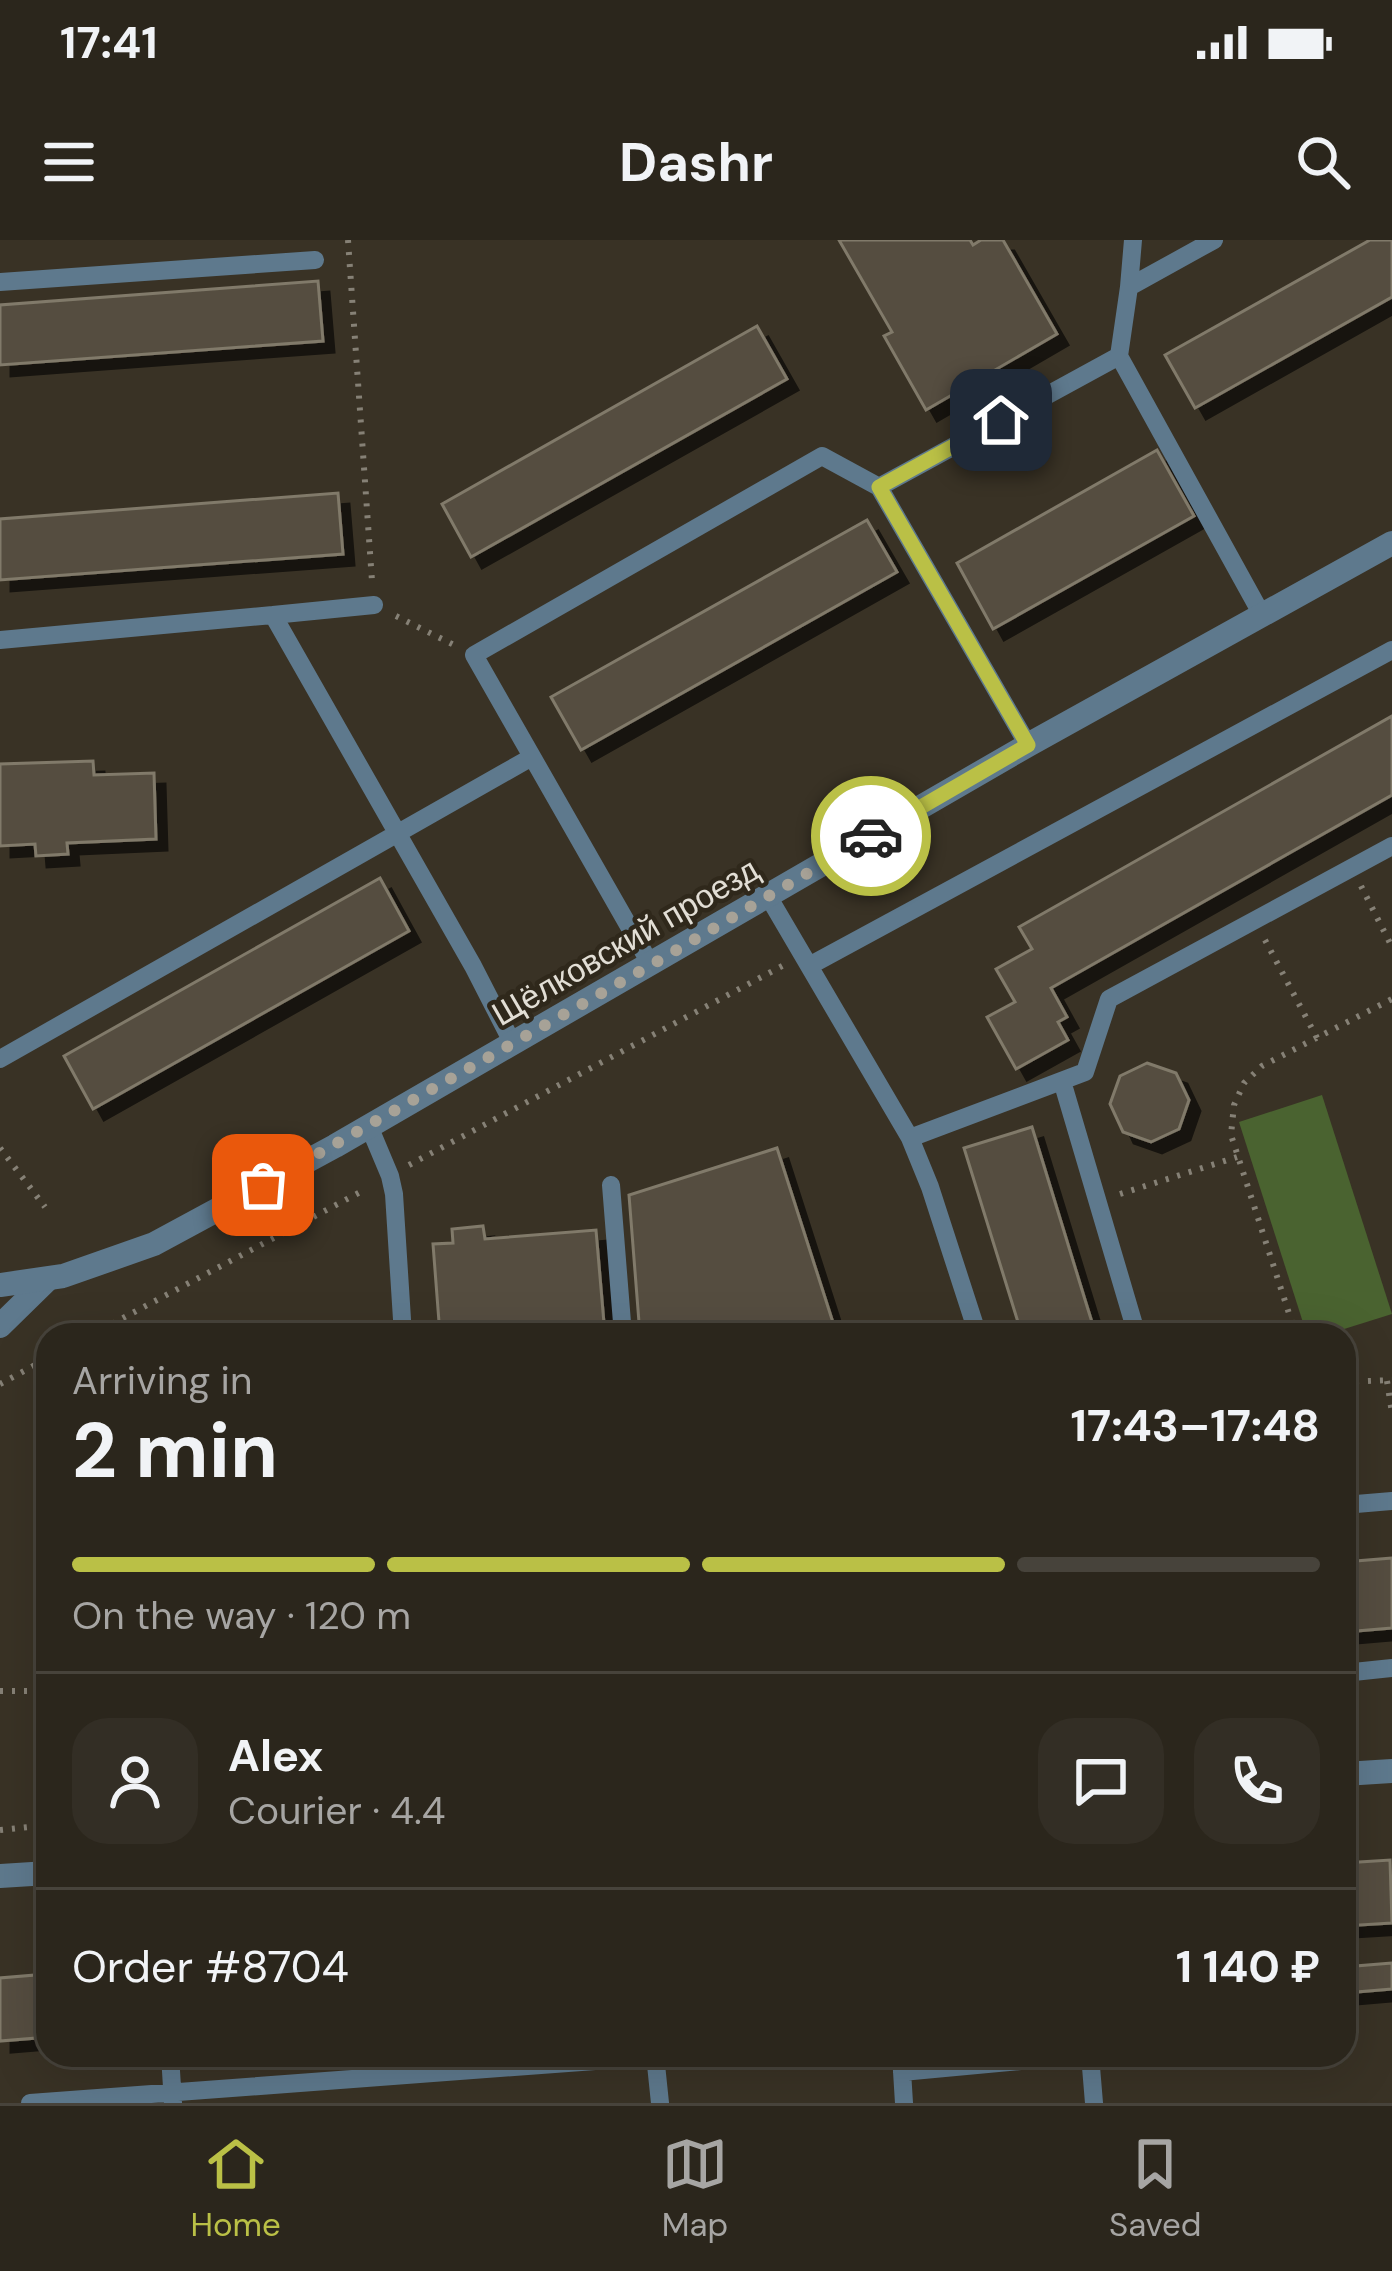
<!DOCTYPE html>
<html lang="en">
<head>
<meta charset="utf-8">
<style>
  :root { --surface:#2b261c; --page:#332e25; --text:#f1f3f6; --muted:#a6a5a3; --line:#47433b; --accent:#bac046 }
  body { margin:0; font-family:"DM Sans",sans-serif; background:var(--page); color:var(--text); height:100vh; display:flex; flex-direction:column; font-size:45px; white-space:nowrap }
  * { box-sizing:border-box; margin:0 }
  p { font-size:39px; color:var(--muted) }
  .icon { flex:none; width:66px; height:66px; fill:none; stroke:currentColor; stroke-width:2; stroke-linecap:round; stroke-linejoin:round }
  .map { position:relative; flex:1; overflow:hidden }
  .sheet { position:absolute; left:36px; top:1083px; width:1320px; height:744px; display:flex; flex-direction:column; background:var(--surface); border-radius:36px; box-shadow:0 12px 48px #0002,0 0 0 3px var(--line) }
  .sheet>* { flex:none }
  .pin { position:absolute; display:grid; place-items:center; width:102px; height:102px; color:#fff; margin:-51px; border-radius:24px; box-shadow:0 6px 18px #0006 }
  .courier { position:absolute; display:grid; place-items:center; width:120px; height:120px; margin:-60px; border:9px solid #bac046; border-radius:50%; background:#fff; color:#222; box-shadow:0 3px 15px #0007 }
  .overview em { font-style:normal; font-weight:700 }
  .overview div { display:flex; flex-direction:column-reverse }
  .overview { display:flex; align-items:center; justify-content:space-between; height:204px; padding:0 36px }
  h1 { font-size:78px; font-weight:700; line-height:90px }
  .bar { display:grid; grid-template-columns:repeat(4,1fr); gap:18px 12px; align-content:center; height:144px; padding:0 36px }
  .bar i { height:15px; border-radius:9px; background:var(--line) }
  .bar .current { background:var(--accent) }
  .bar p { grid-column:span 4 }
  .line { display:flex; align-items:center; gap:30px; padding:0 36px; border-top:3px solid var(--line) }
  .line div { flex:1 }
  .round { display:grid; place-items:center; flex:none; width:126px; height:126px; border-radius:36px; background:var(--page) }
  .status { display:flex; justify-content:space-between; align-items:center; height:84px; padding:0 60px; background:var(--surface); direction:ltr }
  .status svg { height:33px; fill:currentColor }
  header { display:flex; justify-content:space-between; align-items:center; height:156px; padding:0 36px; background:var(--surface); font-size:54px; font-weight:700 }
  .tabs { display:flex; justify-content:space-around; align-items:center; height:168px; border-top:3px solid var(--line); background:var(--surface); font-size:33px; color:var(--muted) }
  .tabs a { display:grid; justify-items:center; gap:6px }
  .tabs .current { color:var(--accent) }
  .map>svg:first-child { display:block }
</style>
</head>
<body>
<div class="status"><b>17:41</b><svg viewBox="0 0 49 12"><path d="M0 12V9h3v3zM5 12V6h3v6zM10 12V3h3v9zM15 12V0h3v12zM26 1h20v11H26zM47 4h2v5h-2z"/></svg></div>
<header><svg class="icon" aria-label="menu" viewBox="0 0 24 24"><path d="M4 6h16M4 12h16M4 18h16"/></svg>Dashr<svg class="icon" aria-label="search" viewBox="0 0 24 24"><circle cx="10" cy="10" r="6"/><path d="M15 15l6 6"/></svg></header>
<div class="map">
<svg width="1392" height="1863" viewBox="0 0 1392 1863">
  <defs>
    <filter id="shadow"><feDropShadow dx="11" dy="11" stdDeviation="0" flood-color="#0009"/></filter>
  </defs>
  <rect width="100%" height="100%" fill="#393225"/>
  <path fill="#4a6330" d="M1322 855 1392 1074 1325 1095H1307L1239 882Z"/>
  <path fill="#554e40" stroke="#817a6a" stroke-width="3" filter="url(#shadow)" d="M839 0H970L973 5 981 0H1003L1057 94 926 170 884 96 892 92Z
    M1370 0H1392V57L1195 168 1165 115Z
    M318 41 323 101 0 125V65Z
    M757 86 787 139 471 317 442 264Z
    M1157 210 1194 276 993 389 957 323Z
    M338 253 343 314 0 340V279Z
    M867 280 897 332 581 510 551 457Z
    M1392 476V555L1051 748 1067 777 1058 782 1068 800 1016 829 987 777 1015 762 996 729 1032 709 1019 687Z
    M93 521 94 535 154 533 156 599 67 603 68 614 36 616 35 604 0 606V524Z
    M380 638 409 691 93 869 64 816Z
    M1147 823 1176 833 1189 860 1179 889 1151 902 1123 892 1110 864 1120 836Z
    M1032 887 1086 1063 1096 1095H1022L964 908Z
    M777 908 837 1095H640L629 955Z
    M483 986 485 999 596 990 605 1095H440L433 1004 453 1003 452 989Z
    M1392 1318V1388L1344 1392V1322Z
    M1390 1620 1392 1683 1344 1686V1623Z
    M1392 1723V1749L1344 1753V1727Z
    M48 1734V1797L0 1801V1738Z"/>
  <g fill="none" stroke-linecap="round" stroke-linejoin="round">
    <path stroke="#868176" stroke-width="6" stroke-dasharray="3 9" stroke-linecap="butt" d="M348 0 372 341
      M396 376 454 405
      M1361 646 1392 707
      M1265 700 1317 798
      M0 908 45 967
      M409 925 784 725
      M1120 954 1237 917
      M91 1095 366 949
      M1274 1095 1294 1090
      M1296 1095 1231 895 1234 865 1244 843 1262 826 1392 759
      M1387 1141 1392 1173
      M1344 1142 1392 1140
      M0 1144 48 1118
      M0 1451H48
      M0 1590 48 1585"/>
    <path stroke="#5e798d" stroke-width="18" d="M0 42 315 20
      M1129 47 1133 0
      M1119 116 1262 375
      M879 247 1028 505
      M273 375 374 365
      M0 400 273 375 473 726 513 804
      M768 656 910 898 930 947 978 1095
      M651 725 474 415 822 216 879 247 1119 116 1129 47 1214 0
      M809 726 1392 410
      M0 819 532 517
      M1062 841 1137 1095
      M369 886 390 936 394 954 403 1095
      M910 898 1085 832 1109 759 1392 606
      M611 945 623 1095
      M1344 1265 1392 1261
      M1344 1433 1392 1428
      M170 1815 173 1863
      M655 1815 660 1863
      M901 1815 904 1863
      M1090 1815 1094 1863
      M902 1832 1085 1815
      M30 1863 676 1815"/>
    <path stroke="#5e798d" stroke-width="24" d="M0 1086 47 1040"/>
    <path stroke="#5e798d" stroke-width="24" d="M0 1045 63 1036 154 1004 335 906 1028 505 1392 303
      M1344 1534 1392 1531
      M0 1636 48 1633"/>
  </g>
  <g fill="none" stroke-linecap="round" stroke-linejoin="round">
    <path stroke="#a7a297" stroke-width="12" stroke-dasharray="0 21.6" d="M263 945 651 725 871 596"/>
    <path stroke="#bac046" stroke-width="15" d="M871 596 1028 505 879 247 1001 180"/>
  </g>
  <g text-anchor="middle" stroke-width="9" stroke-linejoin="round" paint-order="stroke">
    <g font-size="33" fill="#e2ded5" stroke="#2f281b">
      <text transform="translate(625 701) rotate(-30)" y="12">Щёлковский проезд</text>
    </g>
  </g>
</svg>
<div class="pin" style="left:263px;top:945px;background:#ea580c"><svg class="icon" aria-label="bag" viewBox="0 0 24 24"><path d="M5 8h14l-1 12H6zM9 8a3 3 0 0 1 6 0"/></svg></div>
<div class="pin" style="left:1001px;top:180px;background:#1f2937"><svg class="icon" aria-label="home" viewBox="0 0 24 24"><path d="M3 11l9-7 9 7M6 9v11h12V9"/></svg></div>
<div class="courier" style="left:871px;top:596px"><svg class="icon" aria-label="car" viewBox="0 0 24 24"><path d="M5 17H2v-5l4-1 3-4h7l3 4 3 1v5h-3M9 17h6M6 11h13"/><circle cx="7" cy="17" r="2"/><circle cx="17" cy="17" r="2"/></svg></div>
<section class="sheet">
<div class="overview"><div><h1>2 min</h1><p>Arriving in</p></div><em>17:43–17:48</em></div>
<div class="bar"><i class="current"></i><i class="current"></i><i class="current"></i><i></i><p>On the way · 120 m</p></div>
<div class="line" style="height:216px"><a class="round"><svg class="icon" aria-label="person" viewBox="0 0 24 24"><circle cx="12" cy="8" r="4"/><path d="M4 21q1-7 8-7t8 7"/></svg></a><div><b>Alex</b><p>Courier · 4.4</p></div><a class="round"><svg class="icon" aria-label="chat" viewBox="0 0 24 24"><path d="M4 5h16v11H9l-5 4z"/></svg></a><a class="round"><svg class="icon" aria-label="phone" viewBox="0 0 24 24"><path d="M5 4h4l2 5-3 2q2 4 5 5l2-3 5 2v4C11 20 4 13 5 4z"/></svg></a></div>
<div class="line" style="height:156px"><div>Order #8704</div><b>1 140 ₽</b></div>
</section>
</div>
<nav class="tabs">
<a class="current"><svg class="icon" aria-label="home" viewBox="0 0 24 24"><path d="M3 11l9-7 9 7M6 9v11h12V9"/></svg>Home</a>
<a><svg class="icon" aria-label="map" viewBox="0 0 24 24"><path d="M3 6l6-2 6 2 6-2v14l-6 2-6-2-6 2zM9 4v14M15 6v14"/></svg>Map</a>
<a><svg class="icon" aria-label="saved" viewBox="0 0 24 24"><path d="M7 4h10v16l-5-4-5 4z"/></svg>Saved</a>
</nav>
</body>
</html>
